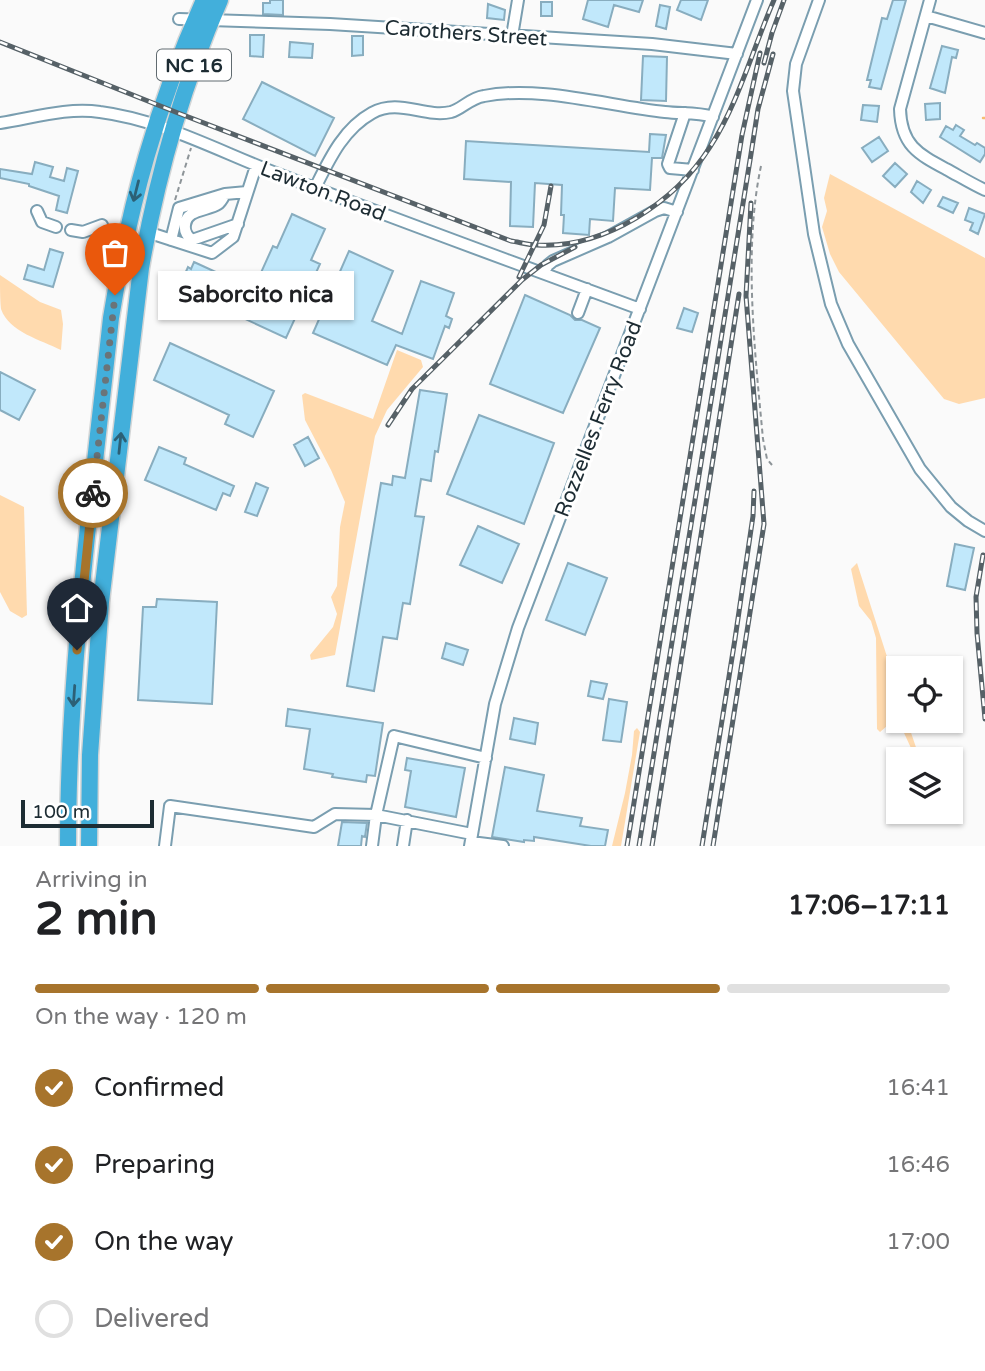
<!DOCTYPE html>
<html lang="en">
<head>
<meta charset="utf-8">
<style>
  :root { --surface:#fff; --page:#f2f2f2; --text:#202124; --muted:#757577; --line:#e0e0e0; --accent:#a7742c }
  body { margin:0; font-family:"Varela Round",sans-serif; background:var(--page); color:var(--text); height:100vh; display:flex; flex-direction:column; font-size:26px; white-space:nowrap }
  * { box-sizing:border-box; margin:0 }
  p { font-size:23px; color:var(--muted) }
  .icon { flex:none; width:38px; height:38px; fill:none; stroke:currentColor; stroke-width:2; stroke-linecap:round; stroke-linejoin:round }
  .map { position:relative; height:846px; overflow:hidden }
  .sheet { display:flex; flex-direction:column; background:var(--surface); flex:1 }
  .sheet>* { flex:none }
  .controls { position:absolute; left:886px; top:656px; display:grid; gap:14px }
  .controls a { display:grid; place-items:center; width:77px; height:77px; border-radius:0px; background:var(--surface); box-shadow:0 2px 5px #0004; font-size:35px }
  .scale { position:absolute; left:21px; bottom:18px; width:133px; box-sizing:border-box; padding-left:7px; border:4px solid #1d2c33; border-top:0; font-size:19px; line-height:24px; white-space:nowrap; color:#1d2c33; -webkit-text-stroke:5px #fff; paint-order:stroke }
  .pin { position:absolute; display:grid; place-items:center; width:60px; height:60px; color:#fff; margin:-72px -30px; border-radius:50% 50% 50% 0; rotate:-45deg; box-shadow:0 0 7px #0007 }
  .pin .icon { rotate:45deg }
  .courier { position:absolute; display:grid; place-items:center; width:70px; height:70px; margin:-35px; border:5px solid #a7742c; border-radius:50%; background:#fff; color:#222; box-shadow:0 2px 9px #0007 }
  .bubble { position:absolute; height:49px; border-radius:0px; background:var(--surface); box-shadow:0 2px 5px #0004; font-size:23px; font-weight:700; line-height:49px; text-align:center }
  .summary em { font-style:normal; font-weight:700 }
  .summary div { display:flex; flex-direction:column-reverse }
  .summary { display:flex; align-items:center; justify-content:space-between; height:119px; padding:0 35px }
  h1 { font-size:46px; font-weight:700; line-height:52px }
  .bar { display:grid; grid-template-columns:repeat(4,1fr); gap:10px 7px; align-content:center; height:84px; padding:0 35px }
  .bar i { height:9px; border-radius:5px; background:var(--line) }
  .bar .current { background:var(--accent) }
  .bar p { grid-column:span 4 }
  ol { padding:0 35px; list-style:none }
  li { display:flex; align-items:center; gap:21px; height:77px }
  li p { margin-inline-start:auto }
  li .icon { padding:7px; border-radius:50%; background:var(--accent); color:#fff; stroke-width:4 }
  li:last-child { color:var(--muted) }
  li i { width:38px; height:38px; border:4px solid var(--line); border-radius:50% }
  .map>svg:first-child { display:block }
</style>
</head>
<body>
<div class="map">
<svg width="985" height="846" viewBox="0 0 985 846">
  <rect width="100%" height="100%" fill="#fafafa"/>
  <path fill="#ffdaae" d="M830 174 985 258V398L959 404 944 399 839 272 830 254 822 227 827 211 824 198Z
    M0 275 40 302 61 310 63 324 61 350C41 340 9 332 1 309 0 300 0 285 0 275Z
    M397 350 421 360 423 367 387 410 375 436 335 655 311 660 310 655 333 627 337 614 331 597 337 586 340 527 345 502 331 470 305 420 302 395 305 393 373 419Z
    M0 495 24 507 27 615 22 618 10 611 0 592Z
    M857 563 898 691V721H907L920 759H916L899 722 894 720 880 732 877 729 876 638 871 621 859 606 851 569Z
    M637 728 640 732 621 846H612L625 793 632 755 634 731Z"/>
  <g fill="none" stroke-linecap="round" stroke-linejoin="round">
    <path stroke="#f8bd71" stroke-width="2.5" d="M983 118H985"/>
  </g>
  <path fill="#c1e8fb" stroke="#88adbf" stroke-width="2" d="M270 0H283V15L263 14V3H270Z
    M588 0H643L639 12 614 5 608 27 583 19Z
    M681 0H708L701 20 677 10Z
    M893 0H906L881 89 869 87 871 80H867L882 18 887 19Z
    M541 2H552V16H541Z
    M488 4 505 10 504 20 487 18Z
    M660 5 670 7 666 29 656 26Z
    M250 35H264L263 57 250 56Z
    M352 36H363V55L352 56Z
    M290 42 313 44 312 58 289 57Z
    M942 46 958 50 956 58 952 57 945 93 930 88Z
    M643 56 667 57 666 101 641 100Z
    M262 82 334 118 315 156 243 119Z
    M940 103V119L926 120 925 104Z
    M863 105 879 106 877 122 861 120Z
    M956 125 964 130 960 136 975 145 977 143 985 148V154L980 162 940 137 946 126 953 130Z
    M650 134 666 135 662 158H652L650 190 615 188 613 221 590 219 589 235 563 233 564 215H561L562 185 535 183 533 227 510 226 511 182 464 179 466 141 649 152Z
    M879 137 888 151 872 162 862 148Z
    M35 162 53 167 50 177 64 181 67 168 78 171 67 213 56 210 59 196 29 186V184L0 178V169L32 174Z
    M895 163 907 174 895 187 883 176Z
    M917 181 931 190 923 203 911 192Z
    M943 197 958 203 953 213 938 206Z
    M969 208 985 214 978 234 970 230 973 223 965 220Z
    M292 214 325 229 311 260 320 264 286 338 241 317 273 246 277 248Z
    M50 249 63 253 53 287 24 279 28 265 44 270Z
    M349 251 393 271 372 321 402 334 421 281 454 293 446 316 452 319 449 328 445 326 433 359 396 345 387 365 313 333Z
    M194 262 218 273 203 306 176 294 188 267 191 269Z
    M525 295 570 315 575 320H582L600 328 563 413 490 384Z
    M684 308 698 313 692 332 677 328Z
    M170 343 274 391 253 437 225 424 229 415 154 380Z
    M0 372 35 390 19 420 0 410Z
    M420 390 447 394 438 452 435 451 431 481 421 479 415 516 424 517 410 604 403 603 397 639 383 637 374 691 347 686 381 483 392 485 393 476 405 478Z
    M479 415 554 443 524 524 447 494Z
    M308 437 319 458 305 466 294 445Z
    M159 447 186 458 184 464 234 486 230 496 223 493 216 510 145 480Z
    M256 483 268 488 257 516 245 512Z
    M478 526 519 544 502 583 460 565Z
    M955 544 974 548 965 590 947 586Z
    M568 563 607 578 585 635 546 620Z
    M157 599 217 602 212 704 138 700 143 607H156Z
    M446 643 468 650 463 665 442 658Z
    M591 681 607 684 603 699 588 696Z
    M609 699 627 702 621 742 603 740Z
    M288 709 383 723 375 776 367 775 366 782 332 777 333 774 304 769 310 729 286 726Z
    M514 718 538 723 535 744 510 739Z
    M407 758 465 768 456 817 405 807 411 771 405 770Z
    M505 767 544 775 537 811 582 818 580 826 608 830 605 846H591L534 837V841L524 840V842L492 837Z
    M342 822 367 823 365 837 362 836 361 846H338Z"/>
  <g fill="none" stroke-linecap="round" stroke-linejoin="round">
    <g stroke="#7a9eb0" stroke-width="14">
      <path id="minor" d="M819 0 796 64 793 91 814 234 831 304 848 344 920 469 951 507 968 521 985 531
        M930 0 900 109C901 145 918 154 946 169 959 176 972 184 985 190
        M926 16 985 33
        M179 19 330 24 652 44 737 54
        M512 36 518 0
        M685 113 668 164 670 168 693 170
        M0 123C33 118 67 107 100 112 163 120 222 153 281 175 400 221 520 265 640 309
        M315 188C329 160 343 129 372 113 399 98 424 118 451 112 462 109 470 98 484 96 539 85 609 106 665 112 682 114 696 112 713 117
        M225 194C224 196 220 203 218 204 208 211 186 209 185 225 184 232 187 236 192 240L238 224
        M37 211 42 222 56 227
        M71 230 83 232 102 225
        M147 232 212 253 233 237 256 166
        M171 240 179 208 225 194 247 192
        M543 273 548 265 553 261 608 237 655 211 664 208 677 212
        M578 313 587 289
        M471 842 503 846
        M165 846 170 806 314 827 335 814 376 815 472 834
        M372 846 376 815 394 736 486 758
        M403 846 407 820
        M470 846 495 704 518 628 757 0"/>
    </g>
    <g stroke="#d2d5d6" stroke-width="19">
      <path id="highway" d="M68 846C68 670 92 493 111 318 129 206 157 104 204 0
        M89 846 90 755 101 602 141 268C157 176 183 85 220 0"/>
    </g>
    <path stroke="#8d9498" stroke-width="2" stroke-dasharray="5 3.5" stroke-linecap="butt" d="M761 166C743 250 755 353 763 439L767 459 772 465
      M175 200 191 148"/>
    <use href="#minor" stroke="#fff" stroke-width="10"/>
    <use href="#highway" stroke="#42afdb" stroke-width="16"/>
    <g stroke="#566167" stroke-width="5">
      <path id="rail" d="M0 42 178 113 511 241C519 242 528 245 537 245 605 249 675 202 710 147 739 102 753 48 774 0
        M764 63 772 33 784 0
        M519 277 544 225 551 186
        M388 425 412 389 522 280 541 265 575 247
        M983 555 976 597 977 633 985 719
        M627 846 742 135 760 53
        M639 846 751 154 758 109 773 54
        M652 846 739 294
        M702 846 735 639 753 516 754 491
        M713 846 764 524 746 296 751 203"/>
    </g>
    <use href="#rail" stroke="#fff" stroke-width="2.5" stroke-dasharray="8" stroke-linecap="butt"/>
  </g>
  <defs><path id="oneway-shaft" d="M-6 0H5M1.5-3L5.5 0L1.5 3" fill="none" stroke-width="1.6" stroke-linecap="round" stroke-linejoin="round" transform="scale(1.75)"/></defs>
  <g stroke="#2c6076">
    <use href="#oneway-shaft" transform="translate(136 191) rotate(104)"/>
    <use href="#oneway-shaft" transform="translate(120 443) rotate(-84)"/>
    <use href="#oneway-shaft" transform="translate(74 696) rotate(94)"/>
  </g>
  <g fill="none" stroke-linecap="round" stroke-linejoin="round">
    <path stroke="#6a7479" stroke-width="7" stroke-dasharray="0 12.6" d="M93 493 115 295"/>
    <path stroke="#a7742c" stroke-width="9" d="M77 650 93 493"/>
  </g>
  <g text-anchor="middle" stroke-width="6" stroke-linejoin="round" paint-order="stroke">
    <rect fill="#fff" stroke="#616b70" stroke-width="2" x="157" y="49.5" width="74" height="31" rx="5"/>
    <g font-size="19" font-weight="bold" fill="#1d2c33">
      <text x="194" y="72">NC 16</text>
    </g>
    <g font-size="21" fill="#1d2c33" stroke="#fff">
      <text transform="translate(466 33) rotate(4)" y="7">Carothers Street</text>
      <text transform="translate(323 191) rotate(21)" y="7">Lawton Road</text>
      <text transform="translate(598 419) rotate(-69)" y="7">Rozzelles Ferry Road</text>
    </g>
  </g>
</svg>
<div class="controls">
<a><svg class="icon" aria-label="locate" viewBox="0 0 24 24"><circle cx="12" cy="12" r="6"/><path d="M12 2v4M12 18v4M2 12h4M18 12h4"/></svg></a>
<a><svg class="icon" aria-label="layers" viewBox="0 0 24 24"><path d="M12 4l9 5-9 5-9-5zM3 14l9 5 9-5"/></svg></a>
</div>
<div class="scale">100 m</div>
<div class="pin" style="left:115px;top:295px;background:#ea580c"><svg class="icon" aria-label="bag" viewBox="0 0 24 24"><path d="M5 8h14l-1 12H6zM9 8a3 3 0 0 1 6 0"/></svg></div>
<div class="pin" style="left:77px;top:650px;background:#1f2937"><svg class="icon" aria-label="home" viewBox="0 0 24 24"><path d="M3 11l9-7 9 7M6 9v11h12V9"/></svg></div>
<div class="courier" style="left:93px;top:493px"><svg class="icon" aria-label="bike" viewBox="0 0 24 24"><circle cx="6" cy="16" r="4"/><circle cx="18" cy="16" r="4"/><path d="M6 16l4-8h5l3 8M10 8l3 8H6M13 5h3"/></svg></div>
<div class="bubble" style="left:158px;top:271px;width:196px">Saborcito nica</div>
</div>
<section class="sheet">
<div class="summary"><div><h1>2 min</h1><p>Arriving in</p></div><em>17:06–17:11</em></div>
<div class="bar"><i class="current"></i><i class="current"></i><i class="current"></i><i></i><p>On the way · 120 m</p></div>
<ol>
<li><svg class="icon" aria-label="check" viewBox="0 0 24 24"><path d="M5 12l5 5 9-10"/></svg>Confirmed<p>16:41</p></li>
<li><svg class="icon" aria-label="check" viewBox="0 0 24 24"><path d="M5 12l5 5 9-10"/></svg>Preparing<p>16:46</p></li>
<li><svg class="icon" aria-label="check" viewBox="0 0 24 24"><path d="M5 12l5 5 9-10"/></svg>On the way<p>17:00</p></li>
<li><i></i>Delivered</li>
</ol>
</section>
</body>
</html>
